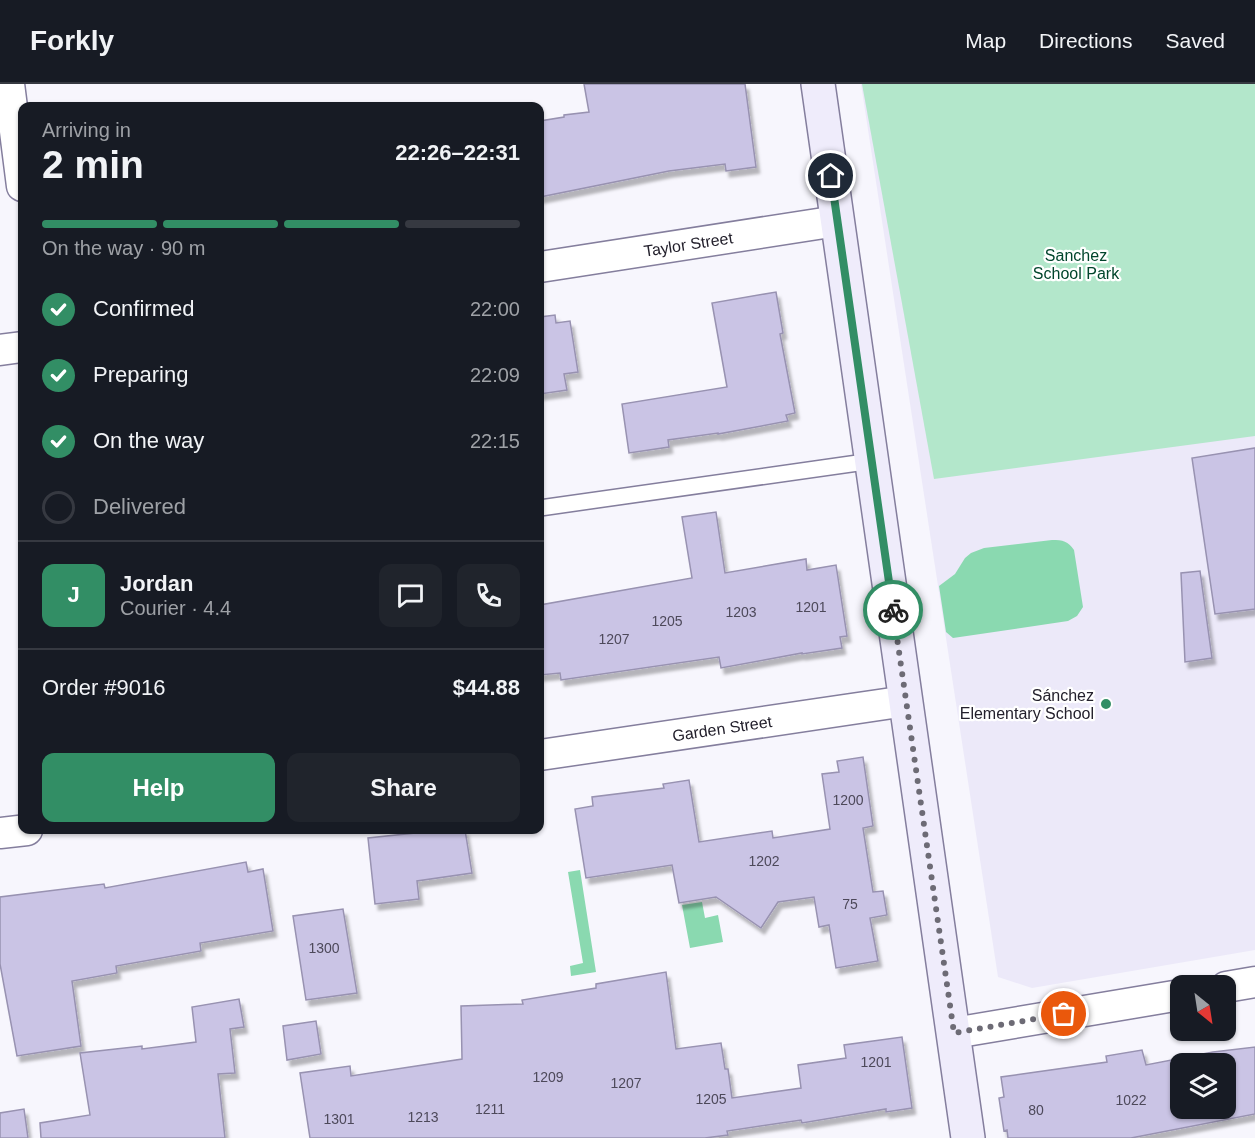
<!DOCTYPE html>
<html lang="en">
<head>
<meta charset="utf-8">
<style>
  :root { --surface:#171b24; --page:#20242c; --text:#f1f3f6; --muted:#9ea1a6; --line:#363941; --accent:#328e65 }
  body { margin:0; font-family:Helvetica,sans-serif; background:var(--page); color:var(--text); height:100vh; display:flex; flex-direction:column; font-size:22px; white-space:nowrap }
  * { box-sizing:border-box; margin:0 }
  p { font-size:20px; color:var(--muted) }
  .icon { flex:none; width:33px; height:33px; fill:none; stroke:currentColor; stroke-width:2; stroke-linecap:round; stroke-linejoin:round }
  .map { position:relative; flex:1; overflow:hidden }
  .details { position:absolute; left:18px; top:18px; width:526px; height:732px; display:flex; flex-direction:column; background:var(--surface); border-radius:12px; box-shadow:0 2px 4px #0004 }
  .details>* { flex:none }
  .needle { width:39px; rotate:150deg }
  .tools { position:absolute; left:1170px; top:891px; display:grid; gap:12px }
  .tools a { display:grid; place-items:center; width:66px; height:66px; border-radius:12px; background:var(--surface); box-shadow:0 2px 4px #0004; font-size:30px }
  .pin { position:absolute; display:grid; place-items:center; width:51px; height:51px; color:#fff; margin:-26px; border:3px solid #fff; border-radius:50%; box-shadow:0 2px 6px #0007 }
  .courier { position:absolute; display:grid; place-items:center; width:60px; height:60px; margin:-30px; border:4px solid #328e65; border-radius:50%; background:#fff; color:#222; box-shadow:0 2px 8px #0007 }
  .summary em { font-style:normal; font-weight:700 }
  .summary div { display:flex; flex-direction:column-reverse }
  .summary { display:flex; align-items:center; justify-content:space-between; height:102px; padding:0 24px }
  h1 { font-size:39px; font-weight:700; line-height:45px }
  .bar { display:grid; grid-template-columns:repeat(4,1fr); gap:9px 6px; align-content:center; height:72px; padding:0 24px }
  .bar i { height:8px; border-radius:4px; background:var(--line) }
  .bar .on { background:var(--accent) }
  .bar p { grid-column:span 4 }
  .line { display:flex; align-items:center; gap:15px; padding:0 24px; border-top:2px solid var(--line) }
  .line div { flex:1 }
  .round { display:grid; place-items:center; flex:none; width:63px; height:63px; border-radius:12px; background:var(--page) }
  ol { padding:0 24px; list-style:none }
  li { display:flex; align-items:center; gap:18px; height:66px }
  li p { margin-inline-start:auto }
  li .icon { padding:6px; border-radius:50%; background:var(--accent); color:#fff; stroke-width:4 }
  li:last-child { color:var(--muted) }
  li i { width:33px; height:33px; border:3px solid var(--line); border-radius:50% }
  .primary-button { display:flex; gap:12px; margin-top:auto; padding:12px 24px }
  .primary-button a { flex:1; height:69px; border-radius:12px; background:var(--accent); color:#fff; font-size:24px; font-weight:700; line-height:69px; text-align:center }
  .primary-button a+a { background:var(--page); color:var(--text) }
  header { display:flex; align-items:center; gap:36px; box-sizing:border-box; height:84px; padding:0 30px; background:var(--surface); border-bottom:2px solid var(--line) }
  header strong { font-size:28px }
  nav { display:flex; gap:33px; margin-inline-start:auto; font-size:21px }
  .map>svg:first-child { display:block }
</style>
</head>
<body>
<header>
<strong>Forkly</strong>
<nav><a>Map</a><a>Directions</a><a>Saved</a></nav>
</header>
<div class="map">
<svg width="1255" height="1054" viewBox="0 0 1255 1054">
  <defs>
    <filter id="shadow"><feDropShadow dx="3.5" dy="6" stdDeviation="1.5" flood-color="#0004"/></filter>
  </defs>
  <rect width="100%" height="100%" fill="#f7f6fd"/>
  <path fill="#ece9f9" d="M861 0H1255V866L1032 904 998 893Z"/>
  <path fill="#b3e7cb" d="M862 0H1255V352L934 395Z"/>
  <path fill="#8ad9b0" d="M1052 456C1063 456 1068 457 1074 466L1083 523 1077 532 1068 537 953 554 946 548 939 502 955 490 965 474 971 469 984 464Z
    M580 786 596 888 571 892 570 882 583 879 568 788Z
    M702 818 705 834 718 831 723 858 690 864 682 821Z"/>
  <path fill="#cac4e5" stroke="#9892b1" stroke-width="1.5" fill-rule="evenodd" filter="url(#shadow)" d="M584 0H745L756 83 726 87 725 80 669 87 540 113V37L564 33V31L589 28Z
    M776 208 783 249 780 250 795 329 786 331 788 337 718 350V349L668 356 669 363 629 369 622 320 727 303 712 219Z
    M555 231 556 239 570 237 578 288 564 290 567 306 540 310V233Z
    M1255 364V525L1215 530 1192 374Z
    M716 428 725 489 806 475 807 486 836 481 847 552 840 553 842 564 802 570V569L721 584 719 573 561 596 560 589 540 591V521L692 494 682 433Z
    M1200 487 1212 574 1185 578 1181 489Z
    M863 673 873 742 863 744 873 808 883 807 887 831 870 834 878 877 836 884 829 841 819 843 814 813 778 818 761 844 716 813 679 819 672 781 586 794 575 725 593 722 592 713 664 704 663 700 689 696 699 758 772 747 773 754 830 745 822 690 839 688 837 677Z
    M423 746H465L472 789 417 797 419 815 375 820 368 754 424 748Z
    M246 778 248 788 263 785 273 847 200 859 201 867 116 882 117 889 72 897 81 962 17 972 0 880V813L104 800 105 804Z
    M343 825 357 909 306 916 293 832Z
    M666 888 676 965 721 959 725 985H728L732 1014 801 1004 798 981 846 974 844 961 902 953 912 1024 886 1028V1025L802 1039 801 1036 727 1047 728 1051 705 1054H310L300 989 350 982 351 992 462 975 461 922 523 920 522 916 596 904V900Z
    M239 915 244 943 230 945 235 989 218 990 225 1054H41L40 1039 90 1031 80 969 142 962V965L196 958 192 923Z
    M316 937 321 970 287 976 283 942Z
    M1255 963V1030L1131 1054H1008L1007 1046 1004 1047 999 1014 1004 1013 1001 993 1107 978 1106 972 1142 966 1146 981 1213 968ZM1180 980H1226V1024H1180Z
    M24 1025 28 1054H0V1029Z"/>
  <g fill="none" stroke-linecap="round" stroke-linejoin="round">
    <g stroke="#847e9d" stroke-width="18">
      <path id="lane" d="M540 424 872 377"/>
    </g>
    <g stroke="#847e9d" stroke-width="33">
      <g id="street">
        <path d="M9 0 22 102"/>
        <path id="s1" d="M540 183 837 137"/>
        <path d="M0 266 22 263"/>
        <path id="s2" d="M540 671 906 617"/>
        <path d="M0 749 27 746"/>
        <path d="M1226 903 1255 898"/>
        <path d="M954 949 1180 911"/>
      </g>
    </g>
    <g stroke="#847e9d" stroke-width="36">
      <path id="secondary" d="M818 0 968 1054"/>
    </g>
    <use href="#lane" stroke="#fff" stroke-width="15"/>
    <use href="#street" stroke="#fff" stroke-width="30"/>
    <use href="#secondary" stroke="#efecfb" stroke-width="33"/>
  </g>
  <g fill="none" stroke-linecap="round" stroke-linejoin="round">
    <path stroke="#6d6b75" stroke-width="6" stroke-dasharray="0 10.8" d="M893 526 954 949 1064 930"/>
    <path stroke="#328e65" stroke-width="8" d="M831 92 893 526"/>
  </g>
  <circle fill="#328e65" stroke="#fff" stroke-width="2" cx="1106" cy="620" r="6"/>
  <g text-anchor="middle" stroke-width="4.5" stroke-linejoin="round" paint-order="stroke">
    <g font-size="14" fill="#4d495a">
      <text x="811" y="528">1201</text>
      <text x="741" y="533">1203</text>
      <text x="667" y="542">1205</text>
      <text x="614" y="560">1207</text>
      <text x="848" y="721">1200</text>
      <text x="764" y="782">1202</text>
      <text x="850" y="825">75</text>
      <text x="324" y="869">1300</text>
      <text x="876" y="983">1201</text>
      <text x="548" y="998">1209</text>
      <text x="626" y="1004">1207</text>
      <text x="711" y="1020">1205</text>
      <text x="1131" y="1021">1022</text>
      <text x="490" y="1030">1211</text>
      <text x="1036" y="1031">80</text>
      <text x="423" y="1038">1213</text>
      <text x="339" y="1040">1301</text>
    </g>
    <g font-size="16" fill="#23202c" stroke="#fff">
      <text dy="6" stroke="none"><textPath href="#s1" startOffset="150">Taylor Street</textPath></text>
      <text dy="6" stroke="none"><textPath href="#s2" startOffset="184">Garden Street</textPath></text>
    </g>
    <g font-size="16" fill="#01452c" stroke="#fff">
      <text x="1076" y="177">Sanchez<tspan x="1076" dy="18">School Park</tspan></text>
    </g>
    <g font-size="16" fill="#23202c" stroke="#fff" text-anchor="end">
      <text x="1094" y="617">Sánchez<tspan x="1094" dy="18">Elementary School</tspan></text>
    </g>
  </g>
</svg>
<div class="tools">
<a><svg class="needle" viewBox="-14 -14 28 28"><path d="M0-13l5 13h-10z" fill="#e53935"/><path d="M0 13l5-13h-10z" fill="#9ea1a6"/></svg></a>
<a><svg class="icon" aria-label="layers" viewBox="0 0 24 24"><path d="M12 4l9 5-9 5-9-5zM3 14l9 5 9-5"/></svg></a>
</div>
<div class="pin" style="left:1064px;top:930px;background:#ea580c"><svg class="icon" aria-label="bag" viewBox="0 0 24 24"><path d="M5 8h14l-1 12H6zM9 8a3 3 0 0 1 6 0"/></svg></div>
<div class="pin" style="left:831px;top:92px;background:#1f2937"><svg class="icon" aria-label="home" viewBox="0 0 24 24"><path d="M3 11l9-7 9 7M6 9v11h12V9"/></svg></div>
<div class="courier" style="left:893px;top:526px"><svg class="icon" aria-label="bike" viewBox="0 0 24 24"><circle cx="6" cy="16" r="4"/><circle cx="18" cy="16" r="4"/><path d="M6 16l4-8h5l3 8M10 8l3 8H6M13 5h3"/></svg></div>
<section class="details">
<div class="summary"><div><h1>2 min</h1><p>Arriving in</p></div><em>22:26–22:31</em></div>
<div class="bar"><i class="on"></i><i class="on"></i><i class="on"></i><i></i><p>On the way · 90 m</p></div>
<ol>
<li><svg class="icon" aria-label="check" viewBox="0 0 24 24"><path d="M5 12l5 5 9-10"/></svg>Confirmed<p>22:00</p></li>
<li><svg class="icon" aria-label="check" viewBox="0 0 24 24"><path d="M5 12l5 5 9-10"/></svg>Preparing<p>22:09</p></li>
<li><svg class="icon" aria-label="check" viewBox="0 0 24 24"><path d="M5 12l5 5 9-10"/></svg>On the way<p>22:15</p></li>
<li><i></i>Delivered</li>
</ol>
<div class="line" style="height:108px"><b class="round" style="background:var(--accent);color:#fff">J</b><div><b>Jordan</b><p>Courier · 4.4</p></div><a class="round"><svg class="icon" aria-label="chat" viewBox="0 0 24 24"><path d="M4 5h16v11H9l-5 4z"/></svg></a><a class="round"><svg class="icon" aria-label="phone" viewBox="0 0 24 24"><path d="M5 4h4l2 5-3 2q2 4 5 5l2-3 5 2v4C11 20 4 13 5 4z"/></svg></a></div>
<div class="line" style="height:78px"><div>Order #9016</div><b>$44.88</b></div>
<div class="primary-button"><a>Help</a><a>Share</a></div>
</section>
</div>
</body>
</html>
